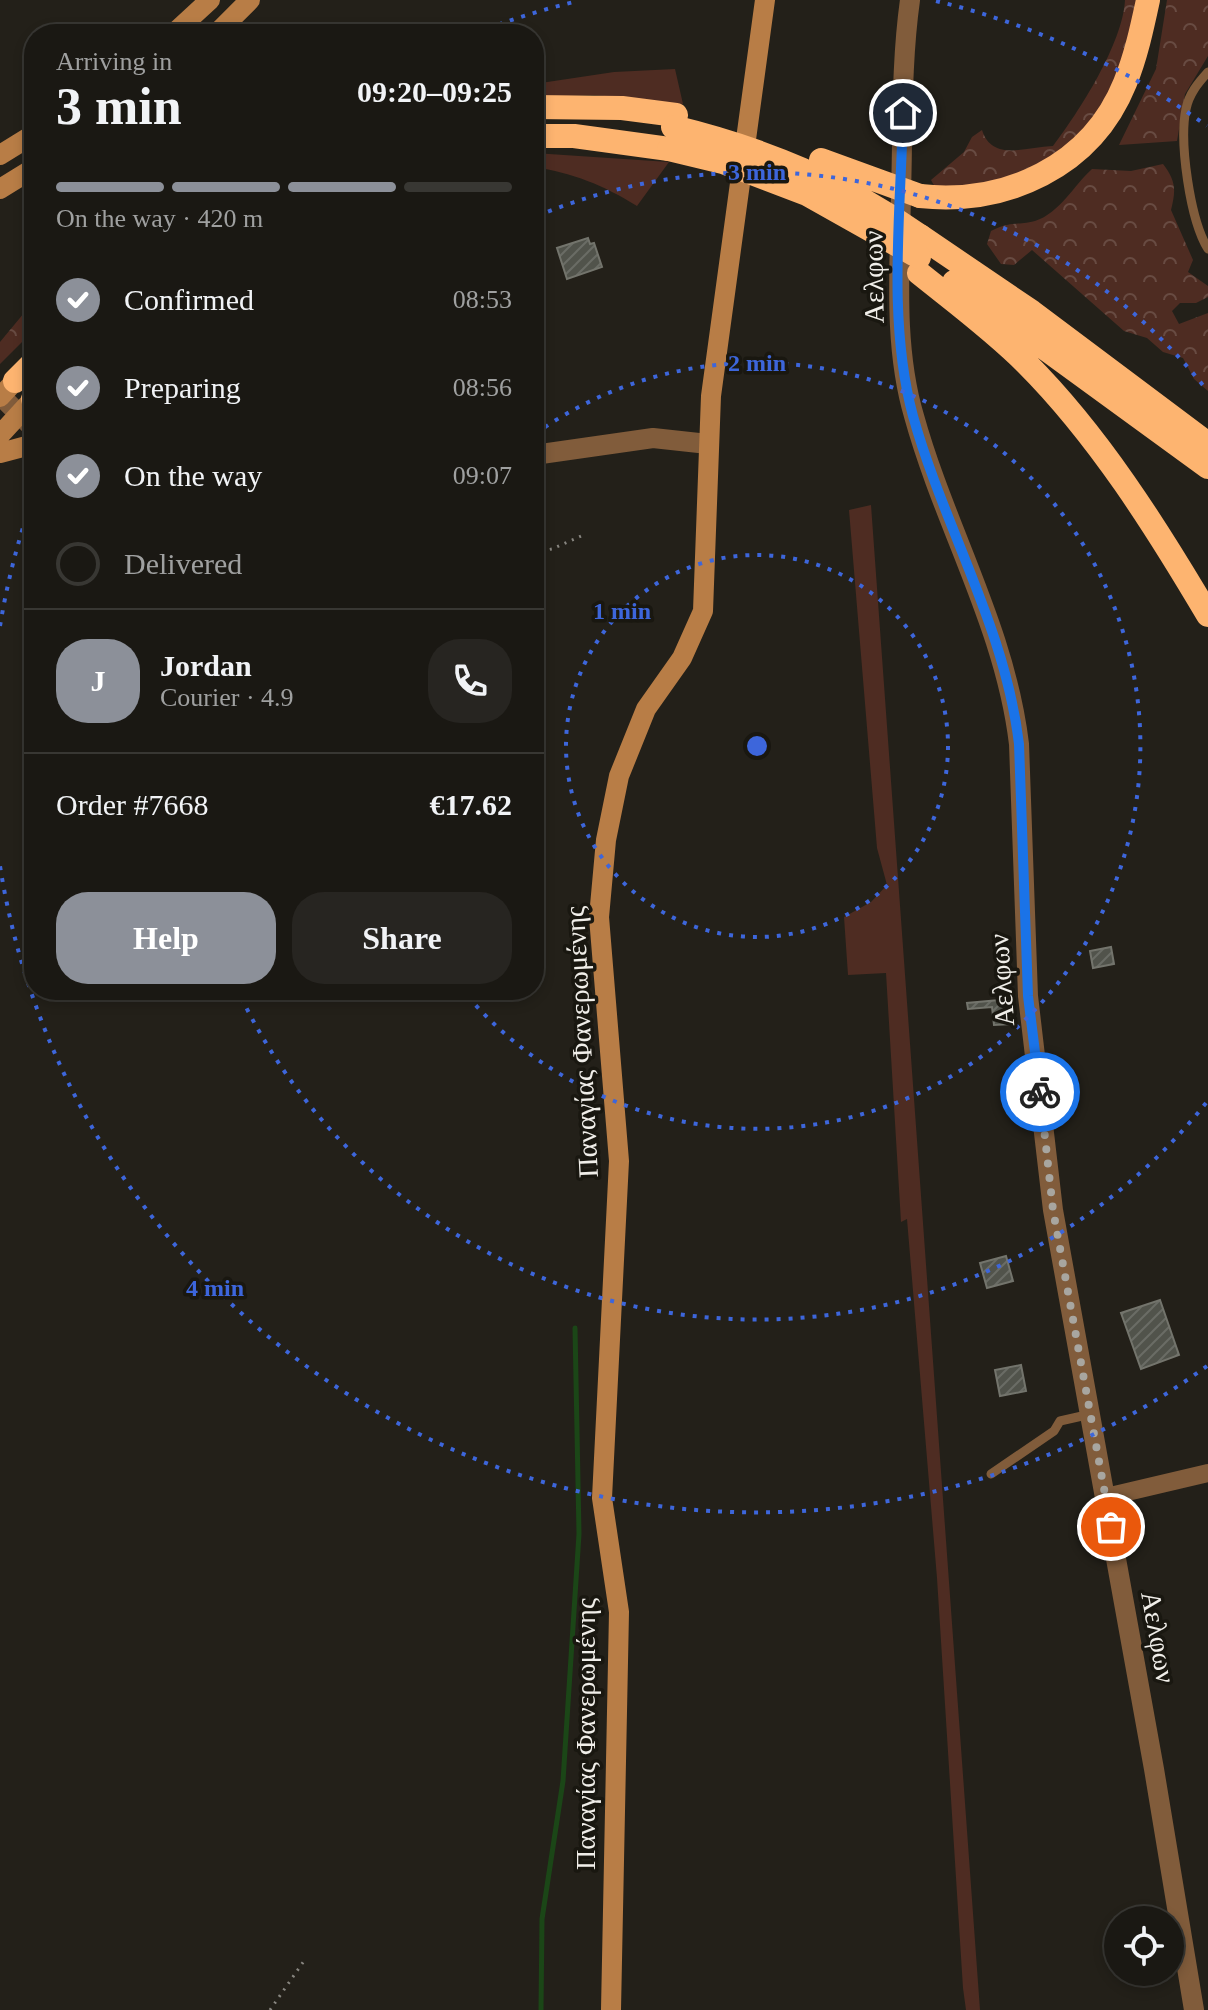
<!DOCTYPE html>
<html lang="en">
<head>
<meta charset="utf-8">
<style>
  :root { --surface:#1a1813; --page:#272521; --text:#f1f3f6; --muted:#9fa0a0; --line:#383733; --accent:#8c9099 }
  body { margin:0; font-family:"Times New Roman",serif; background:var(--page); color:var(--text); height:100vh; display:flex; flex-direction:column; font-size:30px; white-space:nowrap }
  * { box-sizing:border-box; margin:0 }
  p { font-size:26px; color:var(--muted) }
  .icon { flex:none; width:44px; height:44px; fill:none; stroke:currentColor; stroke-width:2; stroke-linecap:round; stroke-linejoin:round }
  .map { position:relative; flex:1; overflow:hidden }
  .panel { position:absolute; left:24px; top:24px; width:520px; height:976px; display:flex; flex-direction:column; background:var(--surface); border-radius:32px; box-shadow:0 4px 12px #0003,0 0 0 2px var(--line) }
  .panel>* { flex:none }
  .controls { position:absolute; left:1104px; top:1906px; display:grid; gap:16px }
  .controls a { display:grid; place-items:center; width:80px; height:80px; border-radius:50%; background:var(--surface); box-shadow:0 4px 12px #0003,0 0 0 2px var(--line); font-size:40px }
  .pin { position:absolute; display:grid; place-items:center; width:68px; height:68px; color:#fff; margin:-34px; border:4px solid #fff; border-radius:50%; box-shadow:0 2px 8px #0007 }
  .courier { position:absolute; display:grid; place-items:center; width:80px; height:80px; margin:-40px; border:6px solid #1a73e8; border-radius:50%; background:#fff; color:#222; box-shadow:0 2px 10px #0007 }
  .overview em { font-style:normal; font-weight:600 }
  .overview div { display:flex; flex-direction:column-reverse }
  .overview { display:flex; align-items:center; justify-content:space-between; height:136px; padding:0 32px }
  h1 { font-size:52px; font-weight:600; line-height:60px }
  .bar { display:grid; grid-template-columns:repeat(4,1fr); gap:12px 8px; align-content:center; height:96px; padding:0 32px }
  .bar i { height:10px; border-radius:6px; background:var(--line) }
  .bar .current { background:var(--accent) }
  .bar p { grid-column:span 4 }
  .line { display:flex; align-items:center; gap:20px; padding:0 32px; border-top:2px solid var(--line) }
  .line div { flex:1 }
  .round { display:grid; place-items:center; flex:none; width:84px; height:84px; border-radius:32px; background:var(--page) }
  ol { padding:0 32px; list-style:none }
  li { display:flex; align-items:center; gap:24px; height:88px }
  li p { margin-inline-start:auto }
  li .icon { padding:8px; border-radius:50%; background:var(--accent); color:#fff; stroke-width:4 }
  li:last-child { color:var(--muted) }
  li i { width:44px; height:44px; border:4px solid var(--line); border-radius:50% }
  .cta { display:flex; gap:16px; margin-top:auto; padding:16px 32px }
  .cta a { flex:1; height:92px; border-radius:32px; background:var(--accent); color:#fff; font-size:32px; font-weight:600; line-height:92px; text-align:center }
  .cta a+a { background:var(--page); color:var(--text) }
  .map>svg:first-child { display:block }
</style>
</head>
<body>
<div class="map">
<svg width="1208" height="2010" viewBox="0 0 1208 2010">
  <defs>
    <pattern id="forest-crowns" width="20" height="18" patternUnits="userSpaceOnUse" patternTransform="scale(2)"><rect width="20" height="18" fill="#4e2c22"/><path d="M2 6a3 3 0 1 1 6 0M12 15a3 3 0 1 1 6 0" fill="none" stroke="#684b42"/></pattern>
    <pattern id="building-hatch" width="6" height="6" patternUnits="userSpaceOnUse" patternTransform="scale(2)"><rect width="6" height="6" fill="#51534b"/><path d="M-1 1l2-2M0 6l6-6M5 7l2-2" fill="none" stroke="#6a6c65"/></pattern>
  </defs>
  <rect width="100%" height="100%" fill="#232019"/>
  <path fill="#4e2c22" d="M675 69 683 104 594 95 534 97V84L614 72Z
    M534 153 669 162 637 206C603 185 573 173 534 167Z
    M871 505 980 2010H966L963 1988 937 1578 907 1219 901 1222 886 973 848 975 844 917 871 902 887 885 877 848 849 510Z"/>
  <path fill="url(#forest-crowns)" d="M1125 0H1145L1138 30 1101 110 1045 171 937 191 931 180 964 152 972 137 982 130C992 162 1026 147 1053 146 1079 112 1123 43 1125 0Z
    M1167 0H1208V56L1185 94 1177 141 1119 145 1156 69Z
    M1163 164C1176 181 1176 190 1171 210L1193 260 1188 272 1208 286V297L1196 303H1180L1172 311 1179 324 1208 313V391L1194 379 1183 358 1163 352 1147 338 1124 331 1032 250 1014 265 1001 264 987 244 991 231C1014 220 1017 226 1035 221 1060 213 1074 185 1092 169L1131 171Z
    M34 301V330L0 364V342Z"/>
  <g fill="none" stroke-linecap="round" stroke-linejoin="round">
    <path stroke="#1b4617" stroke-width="5" d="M541 2010 542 1919 563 1781 579 1534 575 1328"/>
  </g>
  <path fill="url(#building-hatch)" stroke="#73746c" stroke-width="2" d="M588 238 590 244 594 243 602 267 567 279 557 248Z
    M1111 947 1114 964 1093 968 1090 951Z
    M1010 999 1012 1024 994 1025 992 1007 968 1009 967 1003Z
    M1006 1256 1013 1281 987 1288 980 1263Z
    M1160 1300 1179 1355 1141 1369 1121 1313Z
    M1021 1365 1026 1391 1000 1396 995 1370Z"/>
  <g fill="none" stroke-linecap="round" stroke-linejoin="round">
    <path stroke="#888680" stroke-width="3" stroke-dasharray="2 6" stroke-linecap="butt" d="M534 552 552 549 581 536
      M270 2010 306 1958"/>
    <path stroke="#815c3b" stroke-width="9" d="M1208 72C1198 83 1189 94 1186 109 1179 142 1190 220 1208 249
      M991 1474 1054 1431 1060 1421 1091 1414"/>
    <path stroke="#815c3b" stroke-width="18" d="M1106 1497 1208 1473"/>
    <path stroke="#815c3b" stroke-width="20" d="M910 0C901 64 903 129 901 193 900 266 893 345 914 416 945 528 1005 627 1019 744L1028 996 1053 1210 1154 1769 1194 2010
      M1 396 34 429
      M534 455 653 438 708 444"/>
    <path stroke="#b87d46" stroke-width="20" d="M173 34 210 0
      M216 34 250 0
      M0 155 34 134
      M0 189 34 168
      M0 397 15 381
      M0 435 33 399
      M0 453 34 444
      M611 2010 619 1612 602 1498 619 1161 599 917 606 840 619 776 646 709 682 658 703 611 711 396 765 0"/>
    <path stroke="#fdb470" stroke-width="24" d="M534 107 622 108 676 115
      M534 136H574L669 149
      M920 196C1006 205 1091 167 1125 83 1136 56 1142 28 1148 0
      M920 236 1032 312 1208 444
      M919 273C955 302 993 330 1026 363 1098 435 1156 527 1208 615
      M954 282 1208 467
      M15 381 34 362
      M33 399 34 398"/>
    <path stroke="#fdb470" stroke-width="24" d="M673 127C764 149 843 182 920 236
      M669 149 723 162 807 194 919 257
      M821 160 920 196"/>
  </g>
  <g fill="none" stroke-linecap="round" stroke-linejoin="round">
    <path stroke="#a8a6a0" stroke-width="8" stroke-dasharray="0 14.4" d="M1040 1092 1053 1210 1111 1527"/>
    <path stroke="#1a73e8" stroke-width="10" d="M903 113C901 211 887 320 913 416 944 527 1005 627 1019 744L1028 996 1040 1092"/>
  </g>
  <g fill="none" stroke="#3d66db" stroke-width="4" stroke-dasharray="4 8">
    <circle cx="757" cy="746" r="191"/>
    <path d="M535 434A383 383 0 1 1 464 992"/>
    <path d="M1206 1103A574 574 0 0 1 239 993M537 216A574 574 0 0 1 1206 389"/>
    <path d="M1207 1366A766 766 0 0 1 0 866M0 626A766 766 0 0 1 33 497M476 33A766 766 0 0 1 578 1M936 1A766 766 0 0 1 1207 126"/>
  </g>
  <g text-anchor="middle" stroke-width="7" stroke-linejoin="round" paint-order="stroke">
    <g font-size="28" fill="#f0eee9" stroke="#191710">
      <text transform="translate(873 277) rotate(-91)" y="10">Αελφων</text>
      <text transform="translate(1001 980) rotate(-94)" y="10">Αελφων</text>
      <text transform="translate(581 1042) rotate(-93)" y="10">Παναγίας Φανερωμένης</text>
      <text transform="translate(1159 1637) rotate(80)" y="10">Αελφων</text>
      <text transform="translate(585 1734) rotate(-90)" y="10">Παναγίας Φανερωμένης</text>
    </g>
  </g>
  <circle cx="757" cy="746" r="12" fill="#3d66db" stroke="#191710" stroke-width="4"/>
  <g font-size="24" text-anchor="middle" font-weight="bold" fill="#3d66db" stroke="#191710" stroke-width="7" stroke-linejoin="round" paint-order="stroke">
    <text x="757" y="180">3 min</text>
    <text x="757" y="371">2 min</text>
    <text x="622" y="619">1 min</text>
    <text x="215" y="1296">4 min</text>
  </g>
</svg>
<div class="controls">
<a><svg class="icon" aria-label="locate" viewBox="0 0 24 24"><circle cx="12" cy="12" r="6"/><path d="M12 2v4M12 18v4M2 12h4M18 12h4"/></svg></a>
</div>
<div class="pin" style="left:1111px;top:1527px;background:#ea580c"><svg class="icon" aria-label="bag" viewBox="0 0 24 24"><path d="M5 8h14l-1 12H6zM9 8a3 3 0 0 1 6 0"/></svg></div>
<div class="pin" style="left:903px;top:113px;background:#1f2937"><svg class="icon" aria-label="home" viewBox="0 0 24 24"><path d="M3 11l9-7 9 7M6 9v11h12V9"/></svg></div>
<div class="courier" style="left:1040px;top:1092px"><svg class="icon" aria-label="bike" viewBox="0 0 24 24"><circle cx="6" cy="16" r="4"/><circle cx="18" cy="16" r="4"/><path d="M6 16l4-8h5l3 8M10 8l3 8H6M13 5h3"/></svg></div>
<section class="panel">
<div class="overview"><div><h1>3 min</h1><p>Arriving in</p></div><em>09:20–09:25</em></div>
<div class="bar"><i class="current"></i><i class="current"></i><i class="current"></i><i></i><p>On the way · 420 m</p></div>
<ol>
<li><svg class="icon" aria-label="check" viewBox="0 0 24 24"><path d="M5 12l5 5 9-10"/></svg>Confirmed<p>08:53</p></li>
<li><svg class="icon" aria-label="check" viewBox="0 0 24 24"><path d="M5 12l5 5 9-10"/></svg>Preparing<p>08:56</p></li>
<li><svg class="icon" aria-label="check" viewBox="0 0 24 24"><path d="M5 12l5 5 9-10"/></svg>On the way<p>09:07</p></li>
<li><i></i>Delivered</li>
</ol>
<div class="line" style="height:144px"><b class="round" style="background:var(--accent);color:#fff">J</b><div><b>Jordan</b><p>Courier · 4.9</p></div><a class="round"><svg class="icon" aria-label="phone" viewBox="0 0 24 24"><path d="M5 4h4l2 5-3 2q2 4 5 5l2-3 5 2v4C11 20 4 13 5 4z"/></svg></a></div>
<div class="line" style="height:104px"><div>Order #7668</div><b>€17.62</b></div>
<div class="cta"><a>Help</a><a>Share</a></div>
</section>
</div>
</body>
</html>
